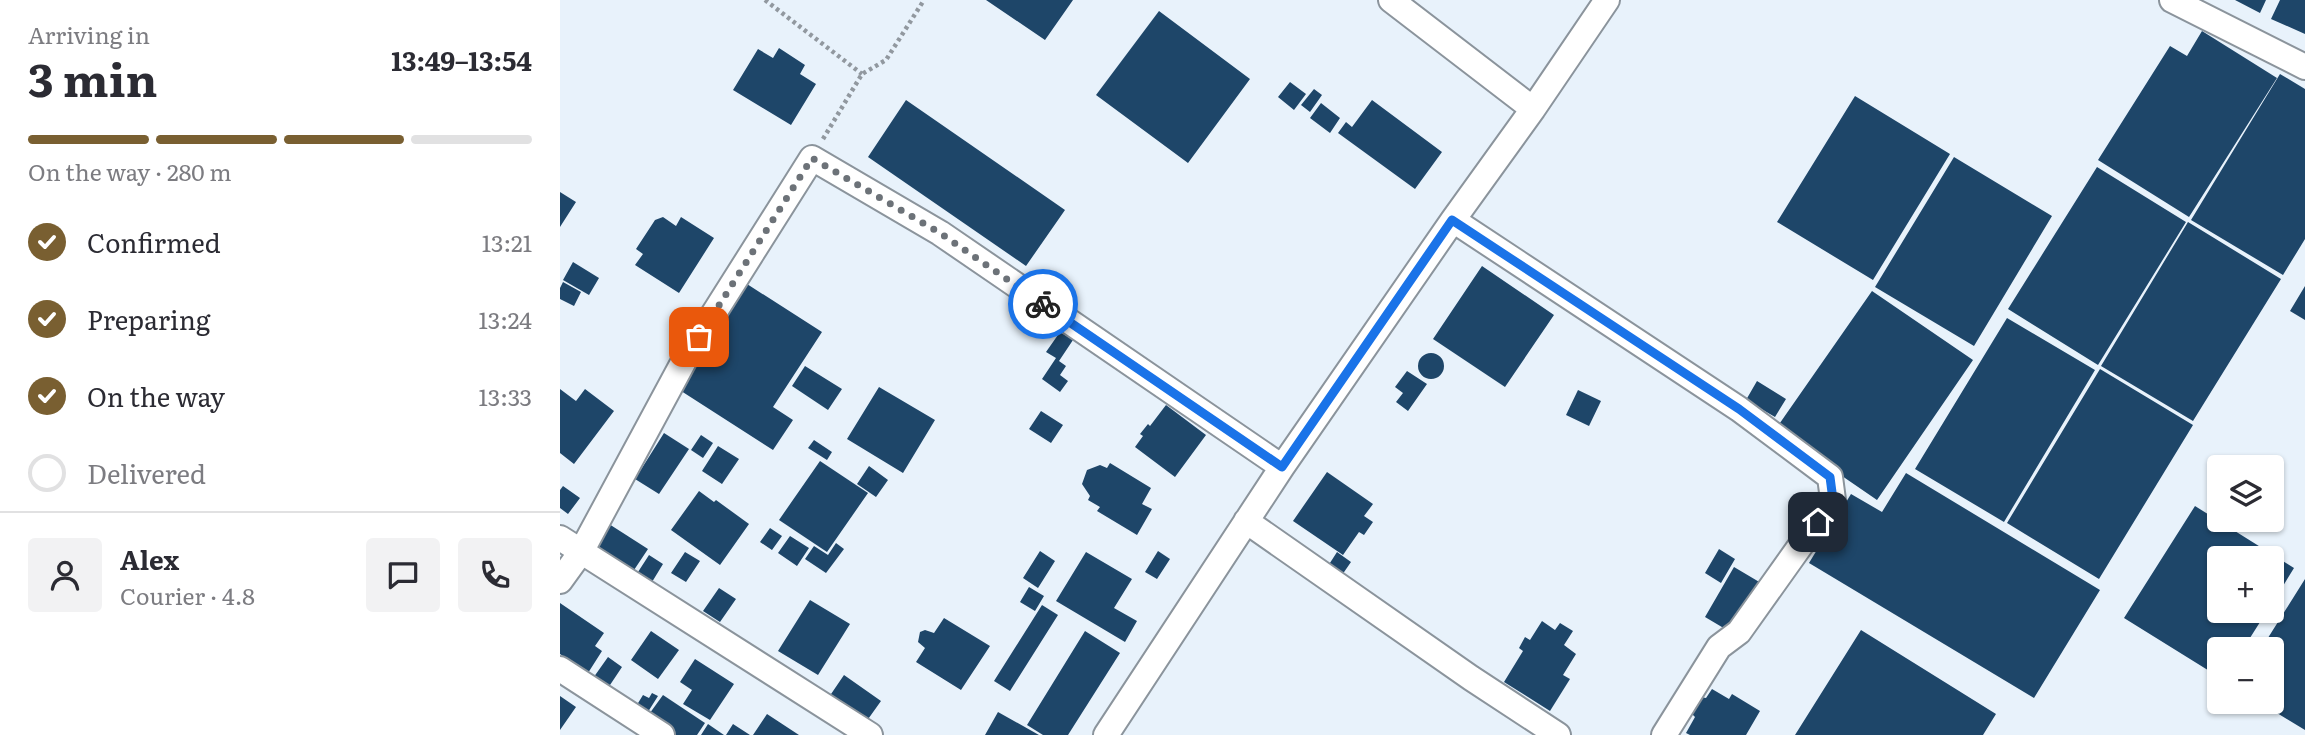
<!DOCTYPE html>
<html lang="en">
<head>
<meta charset="utf-8">
<style>
  :root { --surface:#fff; --page:#f2f2f3; --text:#2b2b33; --muted:#7c7c81; --line:#e1e1e2; --accent:#795f31 }
  body { margin:0; font-family:Literata,serif; background:var(--page); color:var(--text); height:100vh; display:flex; flex-direction:column; font-size:26px; white-space:nowrap }
  * { box-sizing:border-box; margin:0 }
  p { font-size:23px; color:var(--muted) }
  .icon { flex:none; width:38px; height:38px; fill:none; stroke:currentColor; stroke-width:2; stroke-linecap:round; stroke-linejoin:round }
  .map { position:relative; flex:1; overflow:hidden }
  .details { display:flex; flex-direction:column; background:var(--surface); width:560px }
  .details>* { flex:none }
  .controls { position:absolute; left:1647px; top:455px; display:grid; gap:14px }
  .controls a { display:grid; place-items:center; width:77px; height:77px; border-radius:7px; background:var(--surface); box-shadow:0 2px 5px #0004; font-size:35px }
  .pin { position:absolute; display:grid; place-items:center; width:60px; height:60px; color:#fff; margin:-30px; border-radius:14px; box-shadow:0 4px 10px #0006 }
  .courier { position:absolute; display:grid; place-items:center; width:70px; height:70px; margin:-35px; border:5px solid #1a73e8; border-radius:50%; background:#fff; color:#222; box-shadow:0 2px 9px #0007 }
  .overview em { font-style:normal; font-weight:700 }
  .overview div { display:flex; flex-direction:column-reverse }
  .overview { display:flex; align-items:center; justify-content:space-between; height:119px; padding:0 28px }
  h1 { font-size:46px; font-weight:700; line-height:52px }
  .bar { display:grid; grid-template-columns:repeat(4,1fr); gap:10px 7px; align-content:center; height:84px; padding:0 28px }
  .bar i { height:9px; border-radius:5px; background:var(--line) }
  .bar .active { background:var(--accent) }
  .bar p { grid-column:span 4 }
  .line { display:flex; align-items:center; gap:18px; padding:0 28px; border-top:2px solid var(--line) }
  .line div { flex:1 }
  .round { display:grid; place-items:center; flex:none; width:74px; height:74px; border-radius:7px; background:var(--page) }
  ol { padding:0 28px; list-style:none }
  li { display:flex; align-items:center; gap:21px; height:77px }
  li p { margin-inline-start:auto }
  li .icon { padding:7px; border-radius:50%; background:var(--accent); color:#fff; stroke-width:4 }
  li:last-child { color:var(--muted) }
  li i { width:38px; height:38px; border:4px solid var(--line); border-radius:50% }
  main { display:flex; flex:1; min-height:0 }
  .map>svg:first-child { display:block }
</style>
</head>
<body>
<main>
<section class="details">
<div class="overview"><div><h1>3 min</h1><p>Arriving in</p></div><em>13:49–13:54</em></div>
<div class="bar"><i class="active"></i><i class="active"></i><i class="active"></i><i></i><p>On the way · 280 m</p></div>
<ol>
<li><svg class="icon" aria-label="check" viewBox="0 0 24 24"><path d="M5 12l5 5 9-10"/></svg>Confirmed<p>13:21</p></li>
<li><svg class="icon" aria-label="check" viewBox="0 0 24 24"><path d="M5 12l5 5 9-10"/></svg>Preparing<p>13:24</p></li>
<li><svg class="icon" aria-label="check" viewBox="0 0 24 24"><path d="M5 12l5 5 9-10"/></svg>On the way<p>13:33</p></li>
<li><i></i>Delivered</li>
</ol>
<div class="line" style="height:126px"><a class="round"><svg class="icon" aria-label="person" viewBox="0 0 24 24"><circle cx="12" cy="8" r="4"/><path d="M4 21q1-7 8-7t8 7"/></svg></a><div><b>Alex</b><p>Courier · 4.8</p></div><a class="round"><svg class="icon" aria-label="chat" viewBox="0 0 24 24"><path d="M4 5h16v11H9l-5 4z"/></svg></a><a class="round"><svg class="icon" aria-label="phone" viewBox="0 0 24 24"><path d="M5 4h4l2 5-3 2q2 4 5 5l2-3 5 2v4C11 20 4 13 5 4z"/></svg></a></div>
</section>
<div class="map">
<svg width="1745" height="735" viewBox="0 0 1745 735">
  <rect width="100%" height="100%" fill="#e8f2fb"/>
  <path fill="#1e4669" d="M426 0H513L485 40Z
    M1675 0H1706L1700 13Z
    M1720 0H1745V34L1711 19Z
    M599 11 690 79 628 163 536 95Z
    M1642 31 1717 78 1629 217 1538 160 1610 46 1627 56Z
    M219 48 245 65 240 74 256 84 231 125 173 90 198 49 213 58Z
    M1720 74 1745 89V239L1723 275 1631 220Z
    M730 82 746 94 734 110 718 97Z
    M754 89 762 95 750 112 741 105Z
    M1295 96 1390 154 1313 280 1217 222Z
    M346 100 505 210 466 266 308 157Z
    M812 100 882 152 855 189 778 133 786 122 792 127Z
    M761 103 780 118 770 133 750 118Z
    M1394 157 1492 216 1414 346 1315 287Z
    M1537 167 1626 222 1538 365 1448 309Z
    M0 192 16 202 0 227Z
    M103 217 116 226 121 217 154 238 119 293 75 265 83 254 76 249 95 220Z
    M1628 222 1721 279 1633 421 1541 366Z
    M13 262 39 278 29 295 3 280Z
    M922 266 994 315 945 387 873 339Z
    M3 282 21 292 14 306 0 299V288Z
    M187 284 262 332 213 407 233 420 213 450 118 389Z
    M1745 286V320L1730 311Z
    M1312 291 1413 360 1317 500 1215 430Z
    M1447 318 1535 370 1444 522 1355 469Z
    M500 332 513 340 499 361 506 366 500 375 508 381 500 392 482 379 496 358 486 352Z
    M858 366a13 13 0 1 1 26 0a13 13 0 1 1-26 0Z
    M245 366 282 389 268 410 232 386Z
    M1540 369 1633 425 1539 579 1447 523Z
    M847 371 867 384 848 411 836 402 843 393 835 387Z
    M1197 381 1226 399 1215 417 1186 400Z
    M319 387 375 420 343 473 287 439Z
    M0 389 16 401 25 389 54 411 14 464 0 453Z
    M1018 390 1041 401 1029 426 1006 415Z
    M606 405 646 435 615 477 575 447 583 436 580 434 588 424 590 426Z
    M481 411 503 425 491 443 469 429Z
    M104 433 129 449 99 494 75 479Z
    M141 435 153 443 143 458 131 450Z
    M254 440 272 452 267 460 248 448Z
    M158 446 179 459 162 484 142 471Z
    M260 461 308 493 267 552 219 520Z
    M550 463 591 488 582 504 592 509 577 535 537 511 540 507 528 500 530 496 522 484 527 470 540 465 547 468Z
    M309 466 328 480 316 497 297 484Z
    M767 472 813 504 804 516 813 522 804 535 799 532 783 555 733 521Z
    M1346 473 1540 590 1474 698 1249 563 1291 494 1322 512Z
    M3 486 20 498 8 514 0 508V490Z
    M139 491 154 502 156 500 189 524 160 565 111 530Z
    M1635 506 1734 568 1712 604V558H1659V611H1707L1683 649H1659V677L1564 618Z
    M49 524 88 549 74 570 35 545Z
    M210 528 222 536 212 550 200 542Z
    M230 536 249 548 237 566 218 553Z
    M276 543 284 549 266 573 245 559 254 546 268 555Z
    M1159 549 1175 559 1161 583 1145 573Z
    M480 551 495 561 478 588 463 578Z
    M598 551 610 559 597 579 585 572Z
    M125 552 140 561 126 582 111 573Z
    M526 552 572 579 554 608 577 621 565 642 496 601Z
    M777 552 791 562 782 575 768 566Z
    M89 555 103 564 92 582 78 572Z
    M1174 567 1201 583 1172 633 1145 617Z
    M1745 579V730L1699 702H1712V649H1701Z
    M469 587 484 596 475 611 460 602Z
    M159 588 176 599 160 622 143 611Z
    M250 600 290 624 258 675 218 651Z
    M0 603 44 633 35 646 42 651 28 673 0 654Z
    M482 605 498 615 450 691 434 681Z
    M384 618 430 646 401 690 356 662 365 648 358 642 360 632 365 630 374 633Z
    M982 621 995 630 1000 623 1013 631 1004 645 1016 654 1003 675 1010 679 990 711 944 682 963 651 959 648 965 637 970 640Z
    M1301 630 1436 714 1423 735H1235Z
    M91 631 119 650 98 679 71 660Z
    M525 631 560 653 508 735H483L467 725Z
    M48 657 62 667 46 691 31 681Z
    M135 659 174 684 150 720 123 704 132 690 120 682Z
    M284 675 321 701 306 722 269 697Z
    M1152 689 1169 699 1172 694 1200 711 1186 735H1130L1126 733 1135 717 1131 713 1141 697 1146 698Z
    M92 693 98 696 86 715 75 708 83 695 89 698Z
    M103 695 145 723 137 735H114L87 717Z
    M0 696 16 707 0 730Z
    M438 712 479 735H425Z
    M207 714 239 735H193Z
    M148 724 164 735H141Z
    M173 724 190 735H166Z"/>
  <g fill="none" stroke-linecap="round" stroke-linejoin="round">
    <g stroke="#8b949c" stroke-width="28">
      <path id="minor" d="M831 0 973 109
        M1612 0 1745 67
        M893 220 1179 409 1270 477 1273 500 1179 632 1159 647 1104 735
        M686 521 911 678 998 735
        M0 538 310 735
        M0 581 21 552 125 359 252 158 380 233 722 467
        M0 669 102 735
        M546 735 722 467 893 220 973 109 1047 0"/>
    </g>
    <path stroke="#91989f" stroke-width="4.5" stroke-dasharray="3.5 3.5" stroke-linecap="butt" d="M205 0 302 74
      M263 139 302 74 326 60 364 0"/>
    <use href="#minor" stroke="#fff" stroke-width="24"/>
  </g>
  <g fill="none" stroke-linecap="round" stroke-linejoin="round">
    <path stroke="#6c7278" stroke-width="7" stroke-dasharray="0 12.6" d="M139 337 252 158 380 233 483 304"/>
    <path stroke="#1a73e8" stroke-width="9" d="M483 304 722 467 892 220 1179 409 1270 477 1273 500 1258 522"/>
  </g>
</svg>
<div class="controls">
<a><svg class="icon" aria-label="layers" viewBox="0 0 24 24"><path d="M12 4l9 5-9 5-9-5zM3 14l9 5 9-5"/></svg></a>
<a>+</a>
<a>−</a>
</div>
<div class="pin" style="left:139px;top:337px;background:#ea580c"><svg class="icon" aria-label="bag" viewBox="0 0 24 24"><path d="M5 8h14l-1 12H6zM9 8a3 3 0 0 1 6 0"/></svg></div>
<div class="pin" style="left:1258px;top:522px;background:#1f2937"><svg class="icon" aria-label="home" viewBox="0 0 24 24"><path d="M3 11l9-7 9 7M6 9v11h12V9"/></svg></div>
<div class="courier" style="left:483px;top:304px"><svg class="icon" aria-label="bike" viewBox="0 0 24 24"><circle cx="6" cy="16" r="4"/><circle cx="18" cy="16" r="4"/><path d="M6 16l4-8h5l3 8M10 8l3 8H6M13 5h3"/></svg></div>
</div>
</main>
</body>
</html>
